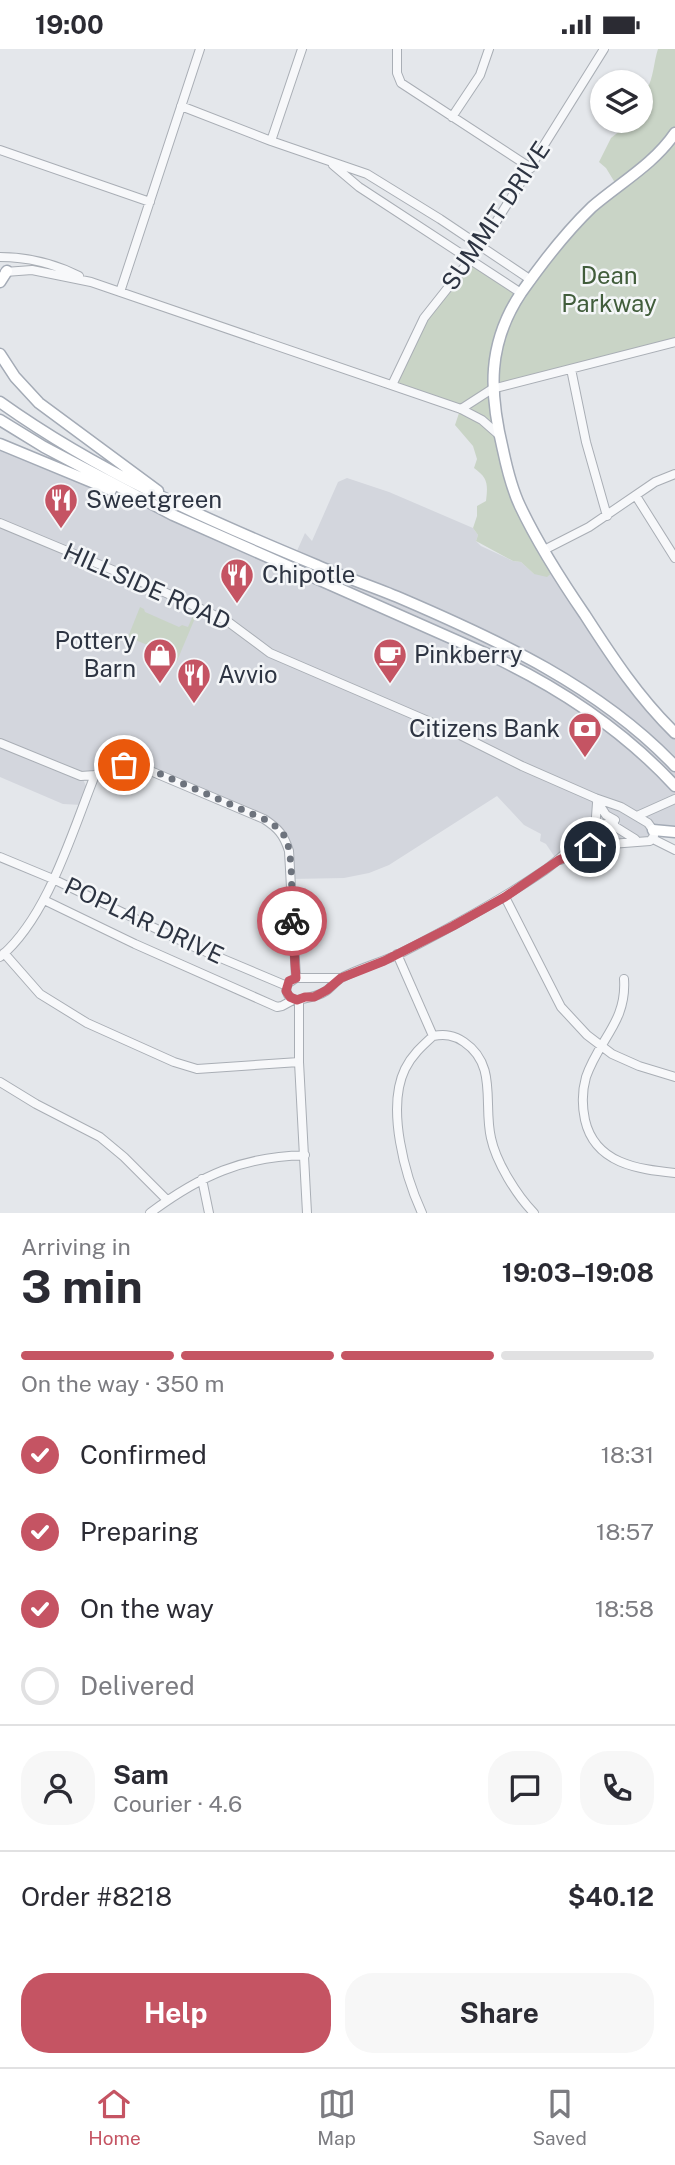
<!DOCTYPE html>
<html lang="en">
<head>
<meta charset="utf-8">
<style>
  :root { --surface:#fff; --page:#f7f7f7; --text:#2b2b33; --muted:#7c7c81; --line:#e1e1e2; --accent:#c55463 }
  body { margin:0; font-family:"Public Sans",sans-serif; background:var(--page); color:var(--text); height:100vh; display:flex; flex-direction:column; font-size:26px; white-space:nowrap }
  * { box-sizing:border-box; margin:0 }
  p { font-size:23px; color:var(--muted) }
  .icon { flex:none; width:38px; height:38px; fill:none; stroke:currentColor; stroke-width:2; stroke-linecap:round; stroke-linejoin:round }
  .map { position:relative; height:1164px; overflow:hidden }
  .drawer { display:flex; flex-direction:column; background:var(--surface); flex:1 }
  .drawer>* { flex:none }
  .buttons { position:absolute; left:590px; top:21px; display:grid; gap:14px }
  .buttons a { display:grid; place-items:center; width:63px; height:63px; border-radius:50%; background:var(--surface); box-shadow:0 2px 5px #0004; font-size:35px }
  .pin { position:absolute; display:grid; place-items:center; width:60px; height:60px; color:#fff; margin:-30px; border:4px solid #fff; border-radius:50%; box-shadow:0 2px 7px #0007 }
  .courier { position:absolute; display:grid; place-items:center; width:70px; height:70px; margin:-35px; border:5px solid #c55463; border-radius:50%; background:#fff; color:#222; box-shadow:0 2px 9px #0007 }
  .summary em { font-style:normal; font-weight:700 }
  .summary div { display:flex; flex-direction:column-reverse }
  .summary { display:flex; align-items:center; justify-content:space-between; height:119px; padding:0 21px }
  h1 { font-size:46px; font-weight:700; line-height:52px }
  .bar { display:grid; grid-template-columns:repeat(4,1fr); gap:10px 7px; align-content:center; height:84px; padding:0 21px }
  .bar i { height:9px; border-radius:5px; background:var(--line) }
  .bar .active { background:var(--accent) }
  .bar p { grid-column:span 4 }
  .line { display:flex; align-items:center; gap:18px; padding:0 21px; border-top:2px solid var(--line) }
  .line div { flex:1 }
  .round { display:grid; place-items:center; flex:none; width:74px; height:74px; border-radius:28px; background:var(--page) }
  ol { padding:0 21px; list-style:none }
  li { display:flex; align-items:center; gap:21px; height:77px }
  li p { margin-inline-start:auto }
  li .icon { padding:7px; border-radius:50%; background:var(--accent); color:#fff; stroke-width:4 }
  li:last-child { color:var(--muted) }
  li i { width:38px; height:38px; border:4px solid var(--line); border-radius:50% }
  .action { display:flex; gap:14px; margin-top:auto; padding:14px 21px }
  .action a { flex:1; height:80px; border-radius:28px; background:var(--accent); color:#fff; font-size:28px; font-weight:700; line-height:80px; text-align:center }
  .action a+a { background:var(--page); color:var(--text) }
  .status { display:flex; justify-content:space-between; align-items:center; height:49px; padding:0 35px; background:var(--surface); direction:ltr }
  .status svg { height:19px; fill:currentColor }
  .dock { display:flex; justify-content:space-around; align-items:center; height:98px; border-top:2px solid var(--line); background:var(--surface); font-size:19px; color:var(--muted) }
  .dock a { display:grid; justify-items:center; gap:4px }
  .dock .active { color:var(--accent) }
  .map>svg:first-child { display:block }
</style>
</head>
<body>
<div class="status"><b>19:00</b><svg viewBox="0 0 49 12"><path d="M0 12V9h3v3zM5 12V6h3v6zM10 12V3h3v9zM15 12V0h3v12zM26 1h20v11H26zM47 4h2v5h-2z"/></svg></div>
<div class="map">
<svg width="675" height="1164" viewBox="0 0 675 1164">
  <rect width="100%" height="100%" fill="#e4e7eb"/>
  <path fill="#d3d6dd" d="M0 397 169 466 172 458 292 513 305 484 312 492 338 433 347 429 389 443 473 479 478 486 476 492 481 497 513 512 521 513 534 525 554 522 675 685V783L631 791 556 810 546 795 540 792 541 785 524 776 497 747 389 816 369 824 344 829 291 830 284 791 277 781 252 766 178 733 124 717 82 728 86 737 82 756 63 755 0 728Z"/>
  <path fill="#c9d4c6" d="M658 0H675V294L493 340 505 410 554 522 547 528 534 525 521 513 513 512 476 492 478 486 473 479 477 467V457L486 452C488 435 488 429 474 419L477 410 473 397 455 376 460 361 396 338 406 308 418 282 468 213 519 243 617 137 606 119 599 113 611 89 621 81 625 72H640L641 41 642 38 649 36C654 24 654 12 658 0Z
    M140 558 144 560 145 563 179 578 182 576 188 578 195 562H198L177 612 172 606 128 588Z"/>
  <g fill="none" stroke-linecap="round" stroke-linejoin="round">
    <g stroke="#a9aeb5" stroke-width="10">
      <path id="minor" d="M397 0V24L401 34 531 119
        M181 57 271 92 367 125 440 170 531 231
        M452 68 480 26 489 0
        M271 92 302 0
        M0 101 150 153
        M333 116 359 138 521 244
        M0 208C29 208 53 214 79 227
        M5 223 32 221 91 233 461 360 482 371 499 386
        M120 243 200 0
        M571 320 586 393 607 467
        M392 336 424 269 481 197 604 0
        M461 360 492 340 675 293
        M636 447 675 509
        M0 474 151 537 227 572 270 604 456 684 522 717 595 749 621 758 648 774 653 781 654 787 650 792 598 796 560 811
        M544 501 589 478 655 433 675 425
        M0 694 81 727 95 726 124 716 141 718 264 770C278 779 284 786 289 802L296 929
        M595 749 606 766 615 771
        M637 767 675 750
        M614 773V777L635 790
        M595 781 597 754
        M653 790 675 801
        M0 808 53 830 192 897 287 937
        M505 848 561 958 587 986 612 1005 639 1017 675 1028
        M44 851 135 895 277 958 282 957 293 951
        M4 904 40 945 87 974 174 1013 197 1020 299 1013
        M397 905 433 987C422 997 412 1006 405 1020 386 1059 405 1127 422 1164
        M0 908C48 868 72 783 95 726
        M341 929H296L287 935C285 943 288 950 297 951 307 949 317 948 326 942 332 938 336 931 343 928 360 919 379 914 397 906 448 880 498 853 545 821 562 810 595 772 614 773
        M624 930C627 973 599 990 586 1028 582 1042 582 1057 585 1071 595 1115 638 1120 675 1124
        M299 951V1013L307 1164
        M433 987C445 985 454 986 464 993 498 1016 483 1055 491 1089 496 1113 517 1147 534 1164
        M0 1033 36 1055 100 1088 124 1108 167 1151
        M202 1130 209 1164
        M150 1164C201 1126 242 1108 305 1106"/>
    </g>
    <g stroke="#a4abb6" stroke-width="13">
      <path id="major" d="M675 84C654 115 620 134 592 158 566 183 542 214 521 244 487 295 489 343 503 401 507 420 512 440 520 457 538 495 561 531 585 566 612 608 639 649 675 684
        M0 233 7 222
        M0 305 15 328 39 354 158 442
        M0 353C98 423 205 470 316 516 343 528 372 537 400 549 498 591 600 638 675 717
        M0 371 44 398 173 466 496 609C563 641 624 682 675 737
        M0 395 111 441
        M653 781 675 783"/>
    </g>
    <use href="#minor" stroke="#f7f8fa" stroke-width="8"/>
    <use href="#major" stroke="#fff" stroke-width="10"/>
  </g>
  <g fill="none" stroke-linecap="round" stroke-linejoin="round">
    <path stroke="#6d737d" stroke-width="7" stroke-dasharray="0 12.6" d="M124 716 141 718 156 723 264 770C272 775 280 779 285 788 294 805 291 851 292 872"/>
    <path stroke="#c55463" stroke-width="9" d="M292 872 296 929 289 932 286 942 290 948 297 951 305 948H314L327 941 341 929 384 912 453 877 505 848 559 811 590 798"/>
  </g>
  <defs>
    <g id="restaurant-pin" transform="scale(1.75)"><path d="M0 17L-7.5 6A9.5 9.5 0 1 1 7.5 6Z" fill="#c55463" stroke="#f4f6f8"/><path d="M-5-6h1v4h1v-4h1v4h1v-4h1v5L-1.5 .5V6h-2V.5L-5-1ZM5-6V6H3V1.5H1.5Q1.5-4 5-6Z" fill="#fff"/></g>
    <g id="shop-pin" transform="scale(1.75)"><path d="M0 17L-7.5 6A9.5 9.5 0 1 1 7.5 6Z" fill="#c55463" stroke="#f4f6f8"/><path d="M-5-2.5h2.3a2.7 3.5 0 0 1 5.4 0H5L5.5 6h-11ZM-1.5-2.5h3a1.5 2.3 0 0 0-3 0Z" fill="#fff"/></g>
    <g id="cafe-pin" transform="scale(1.75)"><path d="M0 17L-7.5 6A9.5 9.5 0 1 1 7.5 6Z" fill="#c55463" stroke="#f4f6f8"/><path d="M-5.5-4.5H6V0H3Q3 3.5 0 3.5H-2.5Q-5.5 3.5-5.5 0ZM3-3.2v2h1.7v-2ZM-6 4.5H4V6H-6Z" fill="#fff"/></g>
    <g id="bank-pin" transform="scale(1.75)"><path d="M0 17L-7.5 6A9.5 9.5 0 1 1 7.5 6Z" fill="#c55463" stroke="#f4f6f8"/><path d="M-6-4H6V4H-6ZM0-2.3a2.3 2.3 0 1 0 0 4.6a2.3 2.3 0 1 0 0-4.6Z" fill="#fff"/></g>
  </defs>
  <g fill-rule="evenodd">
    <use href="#restaurant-pin" x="61" y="451"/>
    <use href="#restaurant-pin" x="237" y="526"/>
    <use href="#shop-pin" x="160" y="606"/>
    <use href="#cafe-pin" x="390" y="606"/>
    <use href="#restaurant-pin" x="194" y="626"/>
    <use href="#bank-pin" x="585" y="680"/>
  </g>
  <g text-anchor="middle" stroke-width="5" stroke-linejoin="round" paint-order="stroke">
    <g font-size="24" fill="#2d3442" stroke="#f4f6f8">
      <text transform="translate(496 167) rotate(-56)" y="8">SUMMIT DRIVE</text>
      <text transform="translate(147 538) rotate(24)" y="8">HILLSIDE ROAD</text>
      <text transform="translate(144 872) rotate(25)" y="8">POPLAR DRIVE</text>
    </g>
    <g font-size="24" fill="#415d3b" stroke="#f4f6f8">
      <text x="609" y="235">Dean<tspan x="609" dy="28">Parkway</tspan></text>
    </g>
    <g font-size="24" fill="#2d3442" stroke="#f4f6f8" text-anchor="start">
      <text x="86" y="459">Sweetgreen</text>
      <text x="262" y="534">Chipotle</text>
      <text x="136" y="600" text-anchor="end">Pottery<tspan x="136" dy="28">Barn</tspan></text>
      <text x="414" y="614">Pinkberry</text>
      <text x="218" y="634">Avvio</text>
      <text x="560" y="688" text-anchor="end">Citizens Bank</text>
    </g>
  </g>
</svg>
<div class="buttons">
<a><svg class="icon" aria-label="layers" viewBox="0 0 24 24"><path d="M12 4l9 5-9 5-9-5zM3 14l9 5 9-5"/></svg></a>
</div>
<div class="pin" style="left:124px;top:716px;background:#ea580c"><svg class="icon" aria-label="bag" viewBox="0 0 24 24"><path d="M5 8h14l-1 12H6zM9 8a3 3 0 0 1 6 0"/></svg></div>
<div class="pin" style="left:590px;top:798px;background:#1f2937"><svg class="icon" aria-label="home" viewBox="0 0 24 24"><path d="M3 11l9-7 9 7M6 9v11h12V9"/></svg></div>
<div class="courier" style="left:292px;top:872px"><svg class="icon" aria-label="bike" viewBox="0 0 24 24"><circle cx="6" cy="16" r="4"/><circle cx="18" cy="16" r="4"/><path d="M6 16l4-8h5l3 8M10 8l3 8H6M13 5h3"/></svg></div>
</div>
<section class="drawer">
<div class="summary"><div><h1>3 min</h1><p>Arriving in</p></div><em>19:03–19:08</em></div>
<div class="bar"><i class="active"></i><i class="active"></i><i class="active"></i><i></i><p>On the way · 350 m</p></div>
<ol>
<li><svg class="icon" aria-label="check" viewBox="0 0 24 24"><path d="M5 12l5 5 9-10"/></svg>Confirmed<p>18:31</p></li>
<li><svg class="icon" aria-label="check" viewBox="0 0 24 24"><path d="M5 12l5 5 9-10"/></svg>Preparing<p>18:57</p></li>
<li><svg class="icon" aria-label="check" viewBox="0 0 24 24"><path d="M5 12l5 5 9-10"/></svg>On the way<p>18:58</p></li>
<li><i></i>Delivered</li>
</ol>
<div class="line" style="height:126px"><a class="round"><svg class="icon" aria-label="person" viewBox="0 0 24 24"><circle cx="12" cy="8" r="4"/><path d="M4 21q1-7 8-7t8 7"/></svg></a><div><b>Sam</b><p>Courier · 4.6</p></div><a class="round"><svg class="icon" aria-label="chat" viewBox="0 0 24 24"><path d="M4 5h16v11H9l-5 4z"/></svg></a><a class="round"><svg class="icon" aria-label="phone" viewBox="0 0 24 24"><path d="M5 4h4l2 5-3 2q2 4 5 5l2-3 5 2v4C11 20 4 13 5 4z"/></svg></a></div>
<div class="line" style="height:91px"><div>Order #8218</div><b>$40.12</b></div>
<div class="action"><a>Help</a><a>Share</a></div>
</section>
<nav class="dock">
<a class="active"><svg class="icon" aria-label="home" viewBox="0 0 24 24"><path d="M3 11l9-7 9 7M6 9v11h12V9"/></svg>Home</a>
<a><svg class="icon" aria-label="map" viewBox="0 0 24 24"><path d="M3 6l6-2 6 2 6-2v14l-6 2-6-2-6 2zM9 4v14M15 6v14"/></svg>Map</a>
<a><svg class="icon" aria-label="saved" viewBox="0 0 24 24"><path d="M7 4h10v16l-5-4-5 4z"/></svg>Saved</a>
</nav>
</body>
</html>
